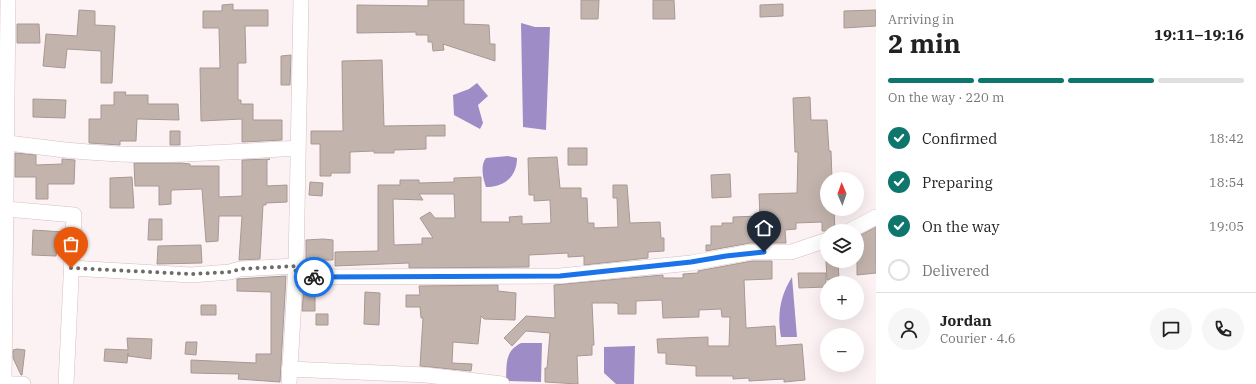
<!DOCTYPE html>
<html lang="en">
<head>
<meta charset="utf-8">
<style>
  :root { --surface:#fff; --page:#f6f6f6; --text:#222; --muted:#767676; --line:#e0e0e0; --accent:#0f766e }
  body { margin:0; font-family:"IBM Plex Serif",serif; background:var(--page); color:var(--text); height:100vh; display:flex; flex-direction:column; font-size:15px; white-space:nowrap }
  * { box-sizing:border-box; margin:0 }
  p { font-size:13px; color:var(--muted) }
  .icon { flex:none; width:22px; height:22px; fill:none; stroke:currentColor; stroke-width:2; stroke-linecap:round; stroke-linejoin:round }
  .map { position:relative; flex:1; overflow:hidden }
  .details { display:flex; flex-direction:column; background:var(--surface); width:380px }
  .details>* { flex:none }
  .needle { width:26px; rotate:358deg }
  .tools { position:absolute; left:820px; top:172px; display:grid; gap:8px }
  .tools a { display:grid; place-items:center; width:44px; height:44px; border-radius:50%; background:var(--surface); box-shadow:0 4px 16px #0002; font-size:20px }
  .pin { position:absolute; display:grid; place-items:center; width:34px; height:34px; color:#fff; margin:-41px -17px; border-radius:50% 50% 50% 0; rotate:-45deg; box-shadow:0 0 4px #0007 }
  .pin .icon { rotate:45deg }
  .courier { position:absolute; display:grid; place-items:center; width:40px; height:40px; margin:-20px; border:3px solid #1a73e8; border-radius:50%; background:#fff; color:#222; box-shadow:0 1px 5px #0007 }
  .head em { font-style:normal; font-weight:700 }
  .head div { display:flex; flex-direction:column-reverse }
  .head { display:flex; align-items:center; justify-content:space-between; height:68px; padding:0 12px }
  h1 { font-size:26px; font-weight:700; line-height:30px }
  .bar { display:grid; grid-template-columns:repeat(4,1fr); gap:6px 4px; align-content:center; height:48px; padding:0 12px }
  .bar i { height:5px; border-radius:3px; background:var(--line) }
  .bar .current { background:var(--accent) }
  .bar p { grid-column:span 4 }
  .line { display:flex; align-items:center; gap:10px; padding:0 12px; border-top:1px solid var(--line) }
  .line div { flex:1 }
  .round { display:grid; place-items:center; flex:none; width:42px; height:42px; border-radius:21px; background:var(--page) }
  ol { padding:0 12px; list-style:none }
  li { display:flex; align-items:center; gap:12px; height:44px }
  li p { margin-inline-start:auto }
  li .icon { padding:4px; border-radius:50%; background:var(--accent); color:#fff; stroke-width:4 }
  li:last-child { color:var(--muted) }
  li i { width:22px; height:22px; border:2px solid var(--line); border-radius:50% }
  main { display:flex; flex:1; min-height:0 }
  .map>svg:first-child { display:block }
</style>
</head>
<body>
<main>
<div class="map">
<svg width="876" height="384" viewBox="0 0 876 384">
  <rect width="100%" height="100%" fill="#fdf2f3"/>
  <path fill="#9e8cc7" d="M521 23 535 27H550L546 130 523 127Z
    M477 83 488 96 478 105 483 123 480 129 454 115 453 95 469 89Z
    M508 156 517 158C517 177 504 187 486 187 483 179 480 165 486 158Z
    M792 277 797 337H781C777 315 780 296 792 277Z
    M521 343H542L541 382 506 381C507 364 504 352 521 343Z
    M635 346 634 384H616L604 373V347Z"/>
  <path fill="#c3b3ad" stroke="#a89893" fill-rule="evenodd" d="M428 0H464V24L489 25 490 44H495V61L443 44 444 50 433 51 432 42H428V35H416V32L357 33V5L428 6Z
    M581 0H599L598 19H581Z
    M653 0H674L675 19H653Z
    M233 4V10H268V26H245L246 63H238V100H241V104H253V120H282V140L242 142V119L201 121 200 68H220L219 28H203V11H222V5Z
    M783 4V16L760 17V5Z
    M79 10 95 11V25L115 26 112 83H101V51L67 49 65 68 43 66 46 34 77 36Z
    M876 10V26L844 28V11Z
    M17 24H39L40 43H17Z
    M291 55 290 85H281V56Z
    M382 60 384 126 445 125V136H426V149L394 150V153H374V151L350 152V173H331V176H320V144H311V131H343L342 61Z
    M114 92H126L125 95H148V104H178L179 120 137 119 136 141H120V145L89 143V119H101V105H114Z
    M810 97 811 120H827L829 151H831L832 179H827V209H834L835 231H822V222L796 223V229L785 230 786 243H750L706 251V245H711V226H722V223H733V217L760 216 759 194 797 193 798 152H795L793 98Z
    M33 99 66 100 65 118 33 117Z
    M170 131H180V145H170Z
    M568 148H587V165H568Z
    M15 153 36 155V165L62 164V159L75 160 74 184H48V199H36V177H15Z
    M557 157 560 188H581V198H587L588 223H594V228L618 227 617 198H613V185H627L630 223 660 222 661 238H664V251L648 252V258L584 265V256L568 257V253L529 255V267L409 268V263L335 266V252L378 251V185H400V180H419V183L454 182V178L481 177V222H510L509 217 522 216V224L551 223 550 200 534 201V195H529L528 158ZM419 194H454L455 218H435L430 212 420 218 433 238H422V244L394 245 393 199 423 200Z
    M270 159 267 160V186L287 185V202L266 203V205H263L260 259 239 260 242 216H219L218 241 206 242 202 189 172 190 171 192V204L159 205V186H135L134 163H181L190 164V166H219V197L242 196V160Z
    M730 174 731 197 712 198 711 175Z
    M132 177 134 208H110V178Z
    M310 182 323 183 322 196 309 195Z
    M149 219H162V240H148Z
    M876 227V273L857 275V237Z
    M33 230 64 232V246H57L56 256 32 255Z
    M323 239 333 240V260H306V240Z
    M201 245 202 263 157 264 158 246Z
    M752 261H772V279L744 280 746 328 775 326 776 346 802 344 805 380 784 382V379L749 381V378L733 379V376H696V366L666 364V353H658L657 339 708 337V346H729L730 317H722L721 309 699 310V317L663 318 662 300 636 301V314H618V304L615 303H592L594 345H592V355L577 356 578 384 545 382V368H547L550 333 526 331 512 346 504 338 526 316 555 318 554 285 663 275V278H683V274L698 273V271Z
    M826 261H838L839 279 827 280Z
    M798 273H826V287L799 288Z
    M286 276 280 382 238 379 239 374 191 373V360L256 363V354H271V292L237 291V279Z
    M498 285V291L516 293 515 320 484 319 481 316 478 344 453 342 452 363 472 364 471 371 420 366 423 318H421L420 307H406V295H420L419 286Z
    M304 286H315V311H302Z
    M365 292 380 293 379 325 364 324Z
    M201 305H216V315H201Z
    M316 314H328V325H316Z
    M127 338 152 339 151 359 128 356V353L127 363 104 361 105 349 128 350Z
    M186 342H197L196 355 185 354Z
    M17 349 25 350 22 375H21L13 358V350Z"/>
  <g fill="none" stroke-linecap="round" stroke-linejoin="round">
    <g stroke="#d1c0c3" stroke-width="16">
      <path id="minor" d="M7 143C34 146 61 150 88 152 156 158 230 152 298 148
        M7 209 74 215 66 384
        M849 231 876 217
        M71 268 191 275 230 272 240 269 296 266
        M295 277 560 276 691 263 751 252H791L827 240
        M289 369 426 375 502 384
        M2 384H23
        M4 384 8 0
        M289 384 296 266 301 0"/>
    </g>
    <use href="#minor" stroke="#fff" stroke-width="15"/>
  </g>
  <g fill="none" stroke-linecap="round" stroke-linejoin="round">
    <path stroke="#716a6a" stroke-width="4" stroke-dasharray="0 7.2" d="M71 268 191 274 230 272 240 269 296 266 295 277H314"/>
    <path stroke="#1a73e8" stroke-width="5" d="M314 277 560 276 691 262 726 256 764 252"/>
  </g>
</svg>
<div class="tools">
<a><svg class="needle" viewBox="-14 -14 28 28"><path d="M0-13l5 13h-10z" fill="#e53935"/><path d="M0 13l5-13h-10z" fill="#767676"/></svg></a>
<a><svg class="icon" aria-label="layers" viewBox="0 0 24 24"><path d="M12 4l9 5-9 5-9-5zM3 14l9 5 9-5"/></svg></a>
<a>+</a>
<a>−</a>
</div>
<div class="pin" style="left:71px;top:268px;background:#ea580c"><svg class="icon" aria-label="bag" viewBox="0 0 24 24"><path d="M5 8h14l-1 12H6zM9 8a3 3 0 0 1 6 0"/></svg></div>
<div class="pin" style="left:764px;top:252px;background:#1f2937"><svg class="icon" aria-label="home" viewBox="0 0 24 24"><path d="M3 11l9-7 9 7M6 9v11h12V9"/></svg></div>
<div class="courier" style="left:314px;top:277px"><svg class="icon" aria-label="bike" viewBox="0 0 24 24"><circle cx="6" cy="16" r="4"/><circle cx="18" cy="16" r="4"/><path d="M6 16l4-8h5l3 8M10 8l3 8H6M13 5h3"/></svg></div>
</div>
<section class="details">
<div class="head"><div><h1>2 min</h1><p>Arriving in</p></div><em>19:11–19:16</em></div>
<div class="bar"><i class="current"></i><i class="current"></i><i class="current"></i><i></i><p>On the way · 220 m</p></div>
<ol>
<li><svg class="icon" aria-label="check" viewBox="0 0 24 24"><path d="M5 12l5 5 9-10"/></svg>Confirmed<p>18:42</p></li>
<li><svg class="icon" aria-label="check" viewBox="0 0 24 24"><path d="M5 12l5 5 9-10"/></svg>Preparing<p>18:54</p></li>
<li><svg class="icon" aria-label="check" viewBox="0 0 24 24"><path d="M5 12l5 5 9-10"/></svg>On the way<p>19:05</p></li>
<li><i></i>Delivered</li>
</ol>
<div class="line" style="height:72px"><a class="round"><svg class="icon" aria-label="person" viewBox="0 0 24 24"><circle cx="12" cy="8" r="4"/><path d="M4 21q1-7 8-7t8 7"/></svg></a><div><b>Jordan</b><p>Courier · 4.6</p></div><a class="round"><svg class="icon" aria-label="chat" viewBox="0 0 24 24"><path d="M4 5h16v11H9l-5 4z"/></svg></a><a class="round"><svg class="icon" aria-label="phone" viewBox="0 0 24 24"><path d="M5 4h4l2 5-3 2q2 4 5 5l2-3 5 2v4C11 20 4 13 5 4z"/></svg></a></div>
</section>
</main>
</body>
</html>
